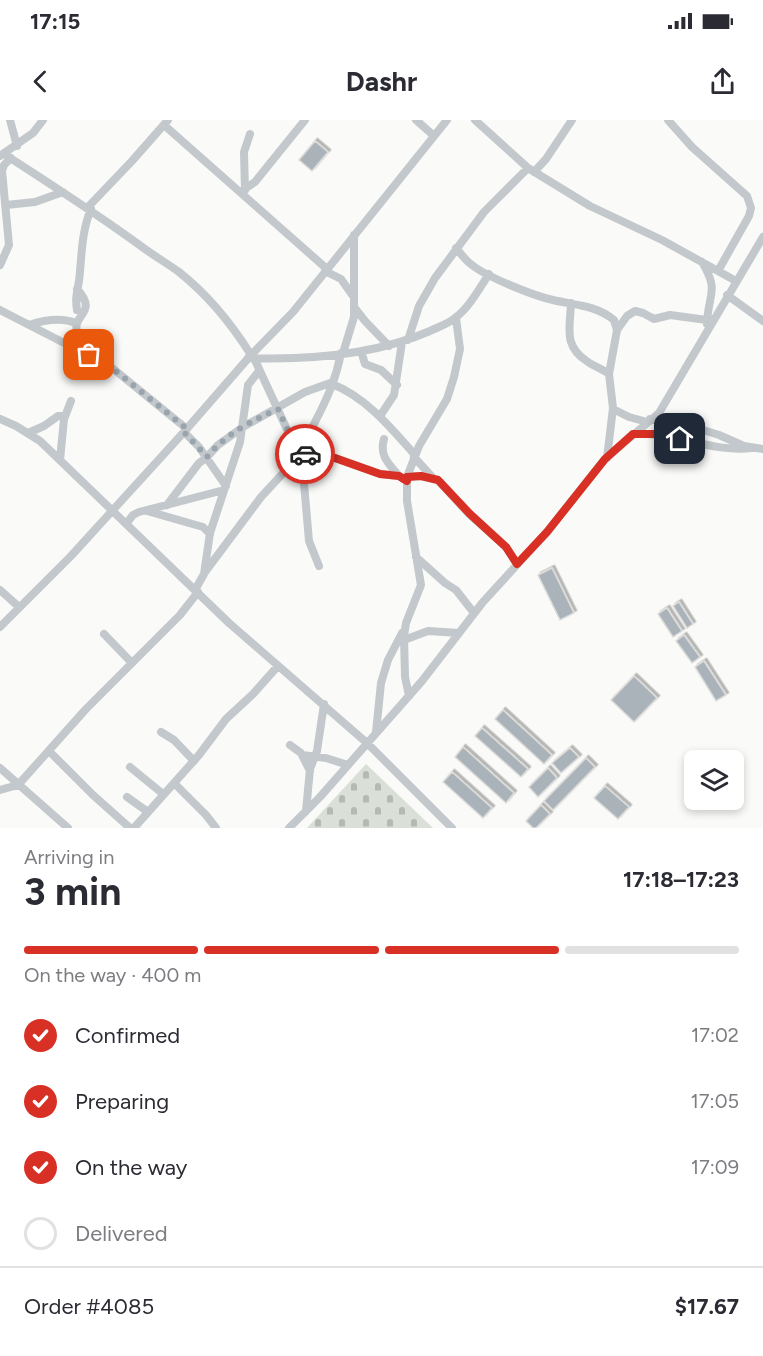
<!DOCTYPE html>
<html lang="en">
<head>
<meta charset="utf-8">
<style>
  :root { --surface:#fff; --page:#f7f7f7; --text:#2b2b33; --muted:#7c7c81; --line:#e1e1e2; --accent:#d93025 }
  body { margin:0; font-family:Figtree,sans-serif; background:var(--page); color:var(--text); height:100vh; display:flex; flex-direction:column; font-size:22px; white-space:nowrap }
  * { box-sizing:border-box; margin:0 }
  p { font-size:20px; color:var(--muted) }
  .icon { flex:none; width:33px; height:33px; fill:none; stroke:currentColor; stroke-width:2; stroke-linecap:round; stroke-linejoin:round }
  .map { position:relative; height:708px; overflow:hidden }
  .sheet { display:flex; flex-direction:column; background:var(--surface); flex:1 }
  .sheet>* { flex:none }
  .buttons { position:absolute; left:684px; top:630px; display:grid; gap:12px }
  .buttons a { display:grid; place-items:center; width:60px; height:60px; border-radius:9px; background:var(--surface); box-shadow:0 3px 9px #0003; font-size:30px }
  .pin { position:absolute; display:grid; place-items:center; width:51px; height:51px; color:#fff; margin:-26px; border-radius:12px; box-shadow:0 3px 9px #0006 }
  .courier { position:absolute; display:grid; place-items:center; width:60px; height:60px; margin:-30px; border:4px solid #d93025; border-radius:50%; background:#fff; color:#222; box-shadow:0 2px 8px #0007 }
  .headline em { font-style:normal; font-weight:700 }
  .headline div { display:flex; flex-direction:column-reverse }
  .headline { display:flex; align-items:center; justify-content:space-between; height:102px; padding:0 24px }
  h1 { font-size:39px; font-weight:700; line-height:45px }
  .bar { display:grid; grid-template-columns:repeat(4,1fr); gap:9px 6px; align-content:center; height:72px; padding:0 24px }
  .bar i { height:8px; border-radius:4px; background:var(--line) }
  .bar .active { background:var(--accent) }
  .bar p { grid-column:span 4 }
  .line { display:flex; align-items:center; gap:15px; padding:0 24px; border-top:2px solid var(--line) }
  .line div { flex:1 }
  ol { padding:0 24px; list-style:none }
  li { display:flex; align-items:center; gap:18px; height:66px }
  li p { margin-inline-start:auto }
  li .icon { padding:6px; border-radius:50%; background:var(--accent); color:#fff; stroke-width:4 }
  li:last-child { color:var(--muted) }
  li i { width:33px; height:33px; border:3px solid var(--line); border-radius:50% }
  .status { display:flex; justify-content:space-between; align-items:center; height:42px; padding:0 30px; background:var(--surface); direction:ltr }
  .status svg { height:16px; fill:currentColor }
  header { display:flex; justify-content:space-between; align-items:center; height:78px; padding:0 24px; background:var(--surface); font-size:27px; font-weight:700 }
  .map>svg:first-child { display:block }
</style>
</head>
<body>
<div class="status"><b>17:15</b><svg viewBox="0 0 49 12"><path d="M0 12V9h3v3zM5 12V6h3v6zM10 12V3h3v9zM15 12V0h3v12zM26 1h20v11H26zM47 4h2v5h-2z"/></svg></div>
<header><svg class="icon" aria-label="back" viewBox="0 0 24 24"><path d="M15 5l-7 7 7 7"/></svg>Dashr<svg class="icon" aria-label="share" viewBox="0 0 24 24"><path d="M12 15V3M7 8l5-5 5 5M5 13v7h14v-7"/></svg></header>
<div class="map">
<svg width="763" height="708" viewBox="0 0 763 708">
  <defs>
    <pattern id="cemetery-stones" width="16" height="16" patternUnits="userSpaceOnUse" patternTransform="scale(1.5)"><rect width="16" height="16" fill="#dadfd7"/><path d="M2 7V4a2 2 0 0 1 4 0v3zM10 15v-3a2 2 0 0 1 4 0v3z" fill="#b4b9b4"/></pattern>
    <filter id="shadow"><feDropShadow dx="2.5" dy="-2.5" stdDeviation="0" flood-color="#0004"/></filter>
  </defs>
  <rect width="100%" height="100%" fill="#fafaf8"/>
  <path fill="url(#cemetery-stones)" d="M366 644 433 708H307Z"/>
  <path fill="#aab3b9" stroke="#dcdcda" stroke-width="1.5" filter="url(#shadow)" d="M315 21 328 32 312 51 299 40Z
    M552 448 574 493 560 500 538 455Z
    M679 482 693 504 687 508 673 486Z
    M667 488 682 511 673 517 658 494Z
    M684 515 700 537 692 543 676 521Z
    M704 541 726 575 716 581 695 547Z
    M634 556 657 578 634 602 611 580Z
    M503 590 552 635 544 644 495 599Z
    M482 608 528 649 521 657 475 616Z
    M463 627 514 673 506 683 455 637Z
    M570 628 579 637 561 653 552 643Z
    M586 638 595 647 553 690 544 681Z
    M548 648 557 658 538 677 529 667Z
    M452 652 492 688 483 698 443 662Z
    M605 666 629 687 618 699 594 678Z
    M541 685 550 694 536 708H533L526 701Z"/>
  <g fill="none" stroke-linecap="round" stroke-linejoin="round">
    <path stroke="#c3c8cc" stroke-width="8" d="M10 0 17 26
      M416 0 433 15
      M475 0 528 48 590 86 662 120 736 161
      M668 0 692 27 747 76 751 88 749 96 718 151
      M164 5 327 149
      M4 34C52 65 99 95 145 129 156 137 168 144 179 152 208 175 231 203 251 235
      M0 36 33 13 43 0
      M534 52 546 39 572 0
      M245 70 244 32 250 14
      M240 72 255 62 305 0
      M6 85 35 82 63 72
      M88 87 132 41 168 0
      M456 128C461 134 466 141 472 145 487 157 534 176 553 180 574 185 596 185 614 200L617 210 609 254 613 288 607 338
      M702 142C720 172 708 173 707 204
      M0 145 9 125 2 51 4 45 11 38
      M325 151 341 159 353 176
      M77 169C99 193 72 194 77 212 79 218 85 222 89 226V235
      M727 175 763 201
      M571 183C570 209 563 226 588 242 595 247 603 249 609 254
      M354 187 365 201 389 226
      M0 190 111 247 187 309
      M77 190C75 178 77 173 79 161 82 136 81 113 91 89
      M29 205C44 200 61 197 76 203
      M617 210 627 196 635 191 643 193 654 199 670 195 707 200
      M408 220 419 186 435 158 484 92 528 48
      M361 231 365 244 381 250 397 265
      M343 233 354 197V115
      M248 238C309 240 375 235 430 211 438 207 448 204 455 198 469 188 479 169 489 154
      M254 238 296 329 301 333 335 338 380 354 399 356 407 361
      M332 264C366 277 392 309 415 335
      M613 289 629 297 647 302
      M380 296 394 275 402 222
      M0 299 16 306 40 321 229 503 367 623 452 708
      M650 299 697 308 719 315 744 326 763 329
      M184 312 199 327 226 366
      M28 313 44 306 58 296H65
      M633 314C674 311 711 333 752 328
      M384 319C379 336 389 344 399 356
      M300 332C307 322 310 312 315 302 327 279 336 259 341 233
      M298 333 303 352 309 421 319 446
      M414 337 433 358
      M60 340 64 299 71 281
      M407 357 421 356 438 360 469 394 506 427 517 444
      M167 385 199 343 206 338 218 325 243 307 305 272 333 262
      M147 391 203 407 210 414
      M126 404 133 395 139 392 224 370
      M416 437 445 463 456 470 474 493
      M205 452 261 377 299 336
      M0 470 19 487
      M195 470 204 454 210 413 240 322 248 265 259 251
      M0 507 71 436 184 312 251 235 293 192 447 0
      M104 514 132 543
      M404 520 428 511 459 513
      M409 576 405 557 404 516 406 503 421 465 407 381V357L419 326 447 279 454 257 460 229 456 198
      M161 612 174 620 194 641
      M376 612 381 563 388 540 402 513
      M290 625 301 633 310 651
      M49 631 93 675 130 708
      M302 635 326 638 348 645
      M130 647 163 674
      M0 648 68 708
      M174 663 206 695 216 708
      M0 670 18 665 86 589 180 495 198 472
      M127 677 148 692
      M306 691 310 649 317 631 324 584
      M134 708 199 635 226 599 253 574 277 547
      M289 708 320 677 422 561 483 482 547 412 605 339 659 293 763 117"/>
  </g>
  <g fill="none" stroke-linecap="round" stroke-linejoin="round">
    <path stroke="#99a4ac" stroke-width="6" stroke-dasharray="0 10.8" d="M89 235 111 247 187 309 184 312 207 337C226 314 251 301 278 289L296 328 305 334"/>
    <path stroke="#d93025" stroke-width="8" d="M305 334 335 338 380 354 399 356 407 361V357L421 356 438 360 470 394 506 427 517 444 547 412 605 339 633 314H656L680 319"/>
  </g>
</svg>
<div class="buttons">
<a><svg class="icon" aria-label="layers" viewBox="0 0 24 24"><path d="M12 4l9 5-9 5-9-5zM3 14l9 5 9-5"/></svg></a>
</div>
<div class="pin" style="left:89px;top:235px;background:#ea580c"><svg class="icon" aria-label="bag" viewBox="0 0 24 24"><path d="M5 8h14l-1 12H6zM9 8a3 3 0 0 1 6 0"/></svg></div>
<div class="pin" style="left:680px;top:319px;background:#1f2937"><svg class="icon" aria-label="home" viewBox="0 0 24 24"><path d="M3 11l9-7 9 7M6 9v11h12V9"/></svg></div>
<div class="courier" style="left:305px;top:334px"><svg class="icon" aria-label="car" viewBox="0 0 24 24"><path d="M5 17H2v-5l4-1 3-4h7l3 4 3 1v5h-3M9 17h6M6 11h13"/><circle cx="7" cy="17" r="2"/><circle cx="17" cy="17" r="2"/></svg></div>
</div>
<section class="sheet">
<div class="headline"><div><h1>3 min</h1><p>Arriving in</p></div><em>17:18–17:23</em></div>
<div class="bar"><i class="active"></i><i class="active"></i><i class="active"></i><i></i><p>On the way · 400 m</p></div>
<ol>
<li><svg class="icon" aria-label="check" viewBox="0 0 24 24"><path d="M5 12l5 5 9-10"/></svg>Confirmed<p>17:02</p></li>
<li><svg class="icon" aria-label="check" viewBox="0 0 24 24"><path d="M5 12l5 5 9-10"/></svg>Preparing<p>17:05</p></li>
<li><svg class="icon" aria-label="check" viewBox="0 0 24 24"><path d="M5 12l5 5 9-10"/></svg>On the way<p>17:09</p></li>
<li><i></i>Delivered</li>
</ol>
<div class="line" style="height:78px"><div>Order #4085</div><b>$17.67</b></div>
</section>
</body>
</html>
